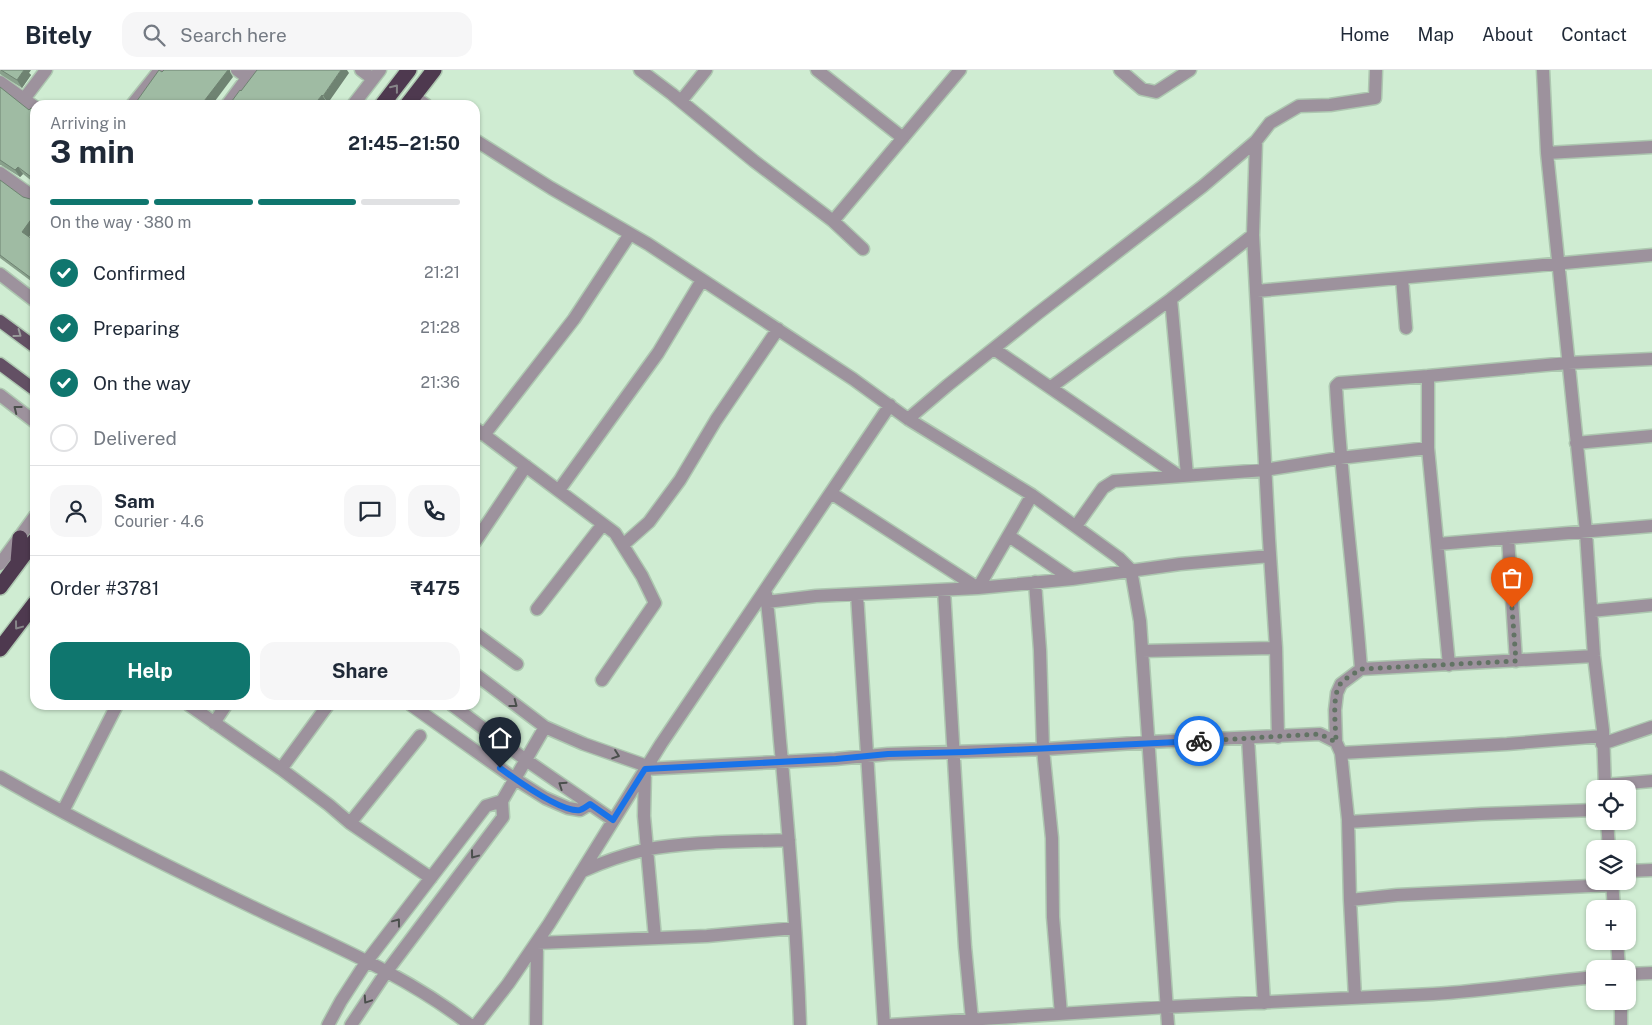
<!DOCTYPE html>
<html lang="en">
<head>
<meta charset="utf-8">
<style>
  :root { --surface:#fff; --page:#f6f6f7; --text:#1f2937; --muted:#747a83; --line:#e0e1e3; --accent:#0f766e }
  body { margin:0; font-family:"Public Sans",sans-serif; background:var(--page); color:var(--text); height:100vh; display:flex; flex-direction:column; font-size:19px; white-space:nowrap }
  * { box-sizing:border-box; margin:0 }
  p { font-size:16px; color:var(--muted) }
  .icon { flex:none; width:28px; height:28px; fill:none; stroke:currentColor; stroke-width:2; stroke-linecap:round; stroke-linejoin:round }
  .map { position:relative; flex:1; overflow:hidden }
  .sheet { position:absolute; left:30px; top:30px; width:450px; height:610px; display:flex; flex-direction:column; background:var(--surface); border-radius:15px; box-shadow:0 1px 4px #0004 }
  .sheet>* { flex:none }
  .tools { position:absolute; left:1586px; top:710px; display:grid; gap:10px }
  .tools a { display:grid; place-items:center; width:50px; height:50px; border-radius:10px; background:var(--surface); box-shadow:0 1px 4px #0004; font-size:25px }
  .pin { position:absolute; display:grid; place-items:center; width:42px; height:42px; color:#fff; margin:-51px -21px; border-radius:50% 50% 50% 0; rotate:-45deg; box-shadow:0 0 5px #0007 }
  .pin .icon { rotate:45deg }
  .courier { position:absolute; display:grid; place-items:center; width:50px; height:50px; margin:-25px; border:4px solid #1a73e8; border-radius:50%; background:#fff; color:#222; box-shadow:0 1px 6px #0007 }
  .head em { font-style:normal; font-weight:700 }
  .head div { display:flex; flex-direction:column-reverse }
  .head { display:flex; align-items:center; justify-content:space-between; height:85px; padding:0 20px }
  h1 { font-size:32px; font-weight:700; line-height:38px }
  .bar { display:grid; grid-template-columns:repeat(4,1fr); gap:8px 5px; align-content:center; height:60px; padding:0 20px }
  .bar i { height:6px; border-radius:4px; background:var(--line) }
  .bar .selected { background:var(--accent) }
  .bar p { grid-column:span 4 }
  .line { display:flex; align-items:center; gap:12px; padding:0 20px; border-top:1px solid var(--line) }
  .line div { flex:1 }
  .round { display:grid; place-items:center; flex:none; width:52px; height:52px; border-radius:15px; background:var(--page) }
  ol { padding:0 20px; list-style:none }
  li { display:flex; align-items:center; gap:15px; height:55px }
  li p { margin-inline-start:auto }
  li .icon { padding:5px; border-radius:50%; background:var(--accent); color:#fff; stroke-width:4 }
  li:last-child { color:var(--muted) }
  li i { width:28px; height:28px; border:2px solid var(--line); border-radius:50% }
  .primary-button { display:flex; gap:10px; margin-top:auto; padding:10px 20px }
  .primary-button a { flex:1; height:58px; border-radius:15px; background:var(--accent); color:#fff; font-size:20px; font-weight:700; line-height:58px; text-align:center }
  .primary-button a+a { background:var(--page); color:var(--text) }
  header { display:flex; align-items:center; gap:30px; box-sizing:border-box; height:70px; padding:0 25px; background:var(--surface); border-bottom:1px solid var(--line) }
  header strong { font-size:24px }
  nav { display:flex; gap:28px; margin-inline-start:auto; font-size:18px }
  .search { width:350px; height:45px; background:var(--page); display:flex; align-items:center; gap:12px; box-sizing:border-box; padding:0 18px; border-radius:15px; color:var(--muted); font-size:19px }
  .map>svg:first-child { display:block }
</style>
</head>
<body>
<header>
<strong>Bitely</strong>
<div class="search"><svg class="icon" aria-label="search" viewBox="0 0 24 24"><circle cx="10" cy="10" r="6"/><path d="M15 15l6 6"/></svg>Search here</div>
<nav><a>Home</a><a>Map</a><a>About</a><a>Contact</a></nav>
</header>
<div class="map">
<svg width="1652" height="955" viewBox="0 0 1652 955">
  <rect width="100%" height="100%" fill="#cfecd2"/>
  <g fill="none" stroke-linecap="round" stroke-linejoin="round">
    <g stroke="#adc7b0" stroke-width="15">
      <path id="minor" d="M237 0 248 8
        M361 0 373 9
        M640 0 672 24 754 91 833 151 863 179
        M817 0 903 68
        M1120 0 1142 19 1156 22 1190 0
        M1543 0 1547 83 1586 462 1594 586 1603 660 1605 719
        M0 12 35 37
        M413 26 426 35
        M24 29 46 0
        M681 31 706 0
        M132 35 160 0
        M227 35 253 0
        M353 35 380 0
        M475 70 551 118 648 174 853 309 908 349 1032 425 1119 488 1131 500 1140 551 1168 955
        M1256 71 1253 165 1269 469 1276 578 1278 667
        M1547 83 1652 77
        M0 103 35 128
        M833 151 960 0
        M0 204 35 231
        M1402 208 1406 258
        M1257 221 1652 185
        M994 279 1179 406
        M1051 317 1171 229
        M0 325 35 352
        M908 349 948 315 1037 244 1203 116 1256 71 1270 53 1299 36 1330 35 1375 28 1376 0
        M475 358 615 463 642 506 655 533 602 610
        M484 365 574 249 630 164
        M1576 373 1652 366
        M1187 405 1171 229 1253 165
        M559 420 658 283 702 210
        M831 423 978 518 1032 425
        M1076 456 1103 418 1114 411 1265 400 1340 388 1428 378
        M1009 466 1072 509
        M1508 468 1516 591
        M475 472 526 396
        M1438 474 1652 456
        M623 475 649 452 680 410 716 350 778 259
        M0 494 35 446
        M1035 512 1040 580 1043 679 1052 768 1053 847 1061 944
        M944 520 965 877 972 950
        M766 524C772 573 776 622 780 671 789 766 797 860 800 955
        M857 524 884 955
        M767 532 816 526 978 518 1072 509 1180 494 1270 486
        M537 539 603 454
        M1591 541 1652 535
        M475 563 517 594
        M1142 581 1276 578
        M1449 595 1428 378V306L1568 293 1652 289
        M1361 599C1354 504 1341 410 1336 316L1339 313 1428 306
        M475 604 545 657 584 674 647 696
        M189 635 281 699 329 735 350 753 431 808
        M411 635 515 709 545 728 568 738 580 740 590 734
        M452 635 526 690 613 750
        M214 653 226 635
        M1248 668 1264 933
        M1602 674 1652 657
        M1341 683 1507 674 1603 666
        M281 699 328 635
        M645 699 835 689 888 684 1047 679 1149 672 1320 664 1336 672
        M645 699 644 746 655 868
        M0 707C87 757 177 801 267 844 337 877 409 907 470 955
        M1605 715 1652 711
        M63 741 117 635
        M1607 751 1609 779
        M1348 752 1481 744 1595 740
        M350 753 420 666
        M583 801C603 792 623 785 644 780 691 771 742 772 789 770
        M1628 801 1652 800
        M1612 811 1614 839
        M1350 830 1397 825 1612 815
        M1617 871 1619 899
        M1628 904 1652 903
        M1355 928 1350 830 1348 749 1341 683 1336 672 1335 640 1337 623 1341 614 1361 599 1594 586
        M1621 931V955
        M328 955 341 931 367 891 486 736 502 731
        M351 955 387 901 503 747 502 731 545 657
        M476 955 508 914 549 854 661 674 890 335
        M536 955 537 873 707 866 795 858
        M890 955 1167 937 1433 924C1487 921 1541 912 1595 907"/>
    </g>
    <g stroke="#adc7b0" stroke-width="15">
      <path id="major" d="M0 251 35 277
        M0 294 35 320"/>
    </g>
    <g stroke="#adc7b0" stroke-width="18">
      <path id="highway" d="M382 35 409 0
        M407 35 434 0
        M18 492 20 468
        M0 517 35 470
        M0 579 35 533"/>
    </g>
    <use href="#minor" stroke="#9d929d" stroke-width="12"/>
    <use href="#major" stroke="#635064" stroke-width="12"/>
    <use href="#highway" stroke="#4e394f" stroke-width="15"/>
  </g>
  <path fill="#89a18c" d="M0 0 29 3 31 5 22 18 0 4Z
    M0 17 29 40 35 41V116L33 112 23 104 20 107 1 95H0Z
    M0 110 23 127 30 129 35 126V159L29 167 35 171V214L0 188Z"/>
  <path fill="#6f8372" d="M24 0H31L29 3 31 5 22 18 17 10Z
    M227 0H230V2L233 7 212 35H201Z
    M341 0H347L349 3 328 33 323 26Z
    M322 25 327 32 325 35H314Z
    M18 97 23 104 20 107 15 100Z
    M35 144V159L27 169 22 162Z"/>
  <path fill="#9fbba3" stroke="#6f8372" d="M1 0H24L17 10Z
    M159 0 162 2 164 0H228L201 35H134Z
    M257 0H341L323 26 322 25 314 35H229L240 20 241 21Z
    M0 17 29 40 31 38 35 41V115L33 113 35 110 18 97 15 100 0 90Z
    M0 110 23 127 30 129 35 126V144L22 162 35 171V211L0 185Z"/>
  <defs><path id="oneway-chevron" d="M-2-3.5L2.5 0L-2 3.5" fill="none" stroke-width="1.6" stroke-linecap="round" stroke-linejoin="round" transform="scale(1.25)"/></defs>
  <g stroke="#878689">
    <use href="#oneway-chevron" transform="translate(395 18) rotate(-52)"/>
    <use href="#oneway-chevron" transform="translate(18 556) rotate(127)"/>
  </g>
  <use stroke="#999c9b" href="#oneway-chevron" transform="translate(18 264) rotate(36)"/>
  <g stroke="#4a4f4c">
    <use href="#oneway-chevron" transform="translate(17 339) rotate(-142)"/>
    <use href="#oneway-chevron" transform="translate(514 634) rotate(37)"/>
    <use href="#oneway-chevron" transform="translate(616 685) rotate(19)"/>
    <use href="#oneway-chevron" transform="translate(562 715) rotate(-146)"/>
    <use href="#oneway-chevron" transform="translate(474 785) rotate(127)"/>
    <use href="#oneway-chevron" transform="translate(397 852) rotate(-53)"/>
    <use href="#oneway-chevron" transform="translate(367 930) rotate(124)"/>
  </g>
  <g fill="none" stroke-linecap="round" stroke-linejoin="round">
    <path stroke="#627364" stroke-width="5" stroke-dasharray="0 9" d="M1199 671 1320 664 1336 672C1336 658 1331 625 1341 613 1346 608 1355 603 1361 599L1516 591 1512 538"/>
    <path stroke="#1a73e8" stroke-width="6" d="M500 698C515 709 562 743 580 740 583 739 587 736 590 734L613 750 645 699 836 689 888 684 966 682 1199 671"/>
  </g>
</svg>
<div class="tools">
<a><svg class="icon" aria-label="locate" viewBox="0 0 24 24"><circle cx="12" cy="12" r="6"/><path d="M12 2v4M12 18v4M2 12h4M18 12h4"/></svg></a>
<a><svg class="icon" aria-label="layers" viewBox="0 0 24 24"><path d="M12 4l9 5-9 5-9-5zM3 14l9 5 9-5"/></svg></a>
<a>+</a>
<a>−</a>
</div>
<div class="pin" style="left:1512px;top:538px;background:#ea580c"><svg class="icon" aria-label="bag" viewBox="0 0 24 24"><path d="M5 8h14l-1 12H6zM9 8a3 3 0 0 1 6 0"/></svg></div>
<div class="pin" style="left:500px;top:698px;background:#1f2937"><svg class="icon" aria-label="home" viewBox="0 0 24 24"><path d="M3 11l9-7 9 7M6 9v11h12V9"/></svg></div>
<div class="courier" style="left:1199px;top:671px"><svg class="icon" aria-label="bike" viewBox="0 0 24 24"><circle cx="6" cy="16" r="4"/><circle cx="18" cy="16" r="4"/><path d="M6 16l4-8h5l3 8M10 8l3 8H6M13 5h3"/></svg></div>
<section class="sheet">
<div class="head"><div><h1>3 min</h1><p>Arriving in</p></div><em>21:45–21:50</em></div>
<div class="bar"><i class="selected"></i><i class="selected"></i><i class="selected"></i><i></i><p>On the way · 380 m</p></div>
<ol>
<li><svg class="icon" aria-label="check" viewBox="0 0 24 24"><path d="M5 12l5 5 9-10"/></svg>Confirmed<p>21:21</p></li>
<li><svg class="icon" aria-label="check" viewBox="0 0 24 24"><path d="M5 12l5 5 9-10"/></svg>Preparing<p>21:28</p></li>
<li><svg class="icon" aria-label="check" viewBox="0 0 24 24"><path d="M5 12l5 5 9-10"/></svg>On the way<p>21:36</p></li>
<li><i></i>Delivered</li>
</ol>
<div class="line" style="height:90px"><a class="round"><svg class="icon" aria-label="person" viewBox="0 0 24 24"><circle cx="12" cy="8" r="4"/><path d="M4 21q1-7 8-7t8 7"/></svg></a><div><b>Sam</b><p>Courier · 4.6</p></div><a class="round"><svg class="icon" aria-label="chat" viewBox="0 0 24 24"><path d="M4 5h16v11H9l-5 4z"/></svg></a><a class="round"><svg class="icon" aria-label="phone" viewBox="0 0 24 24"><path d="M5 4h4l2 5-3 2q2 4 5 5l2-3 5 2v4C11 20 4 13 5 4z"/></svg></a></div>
<div class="line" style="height:65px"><div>Order #3781</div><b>₹475</b></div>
<div class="primary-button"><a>Help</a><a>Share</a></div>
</section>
</div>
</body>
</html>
